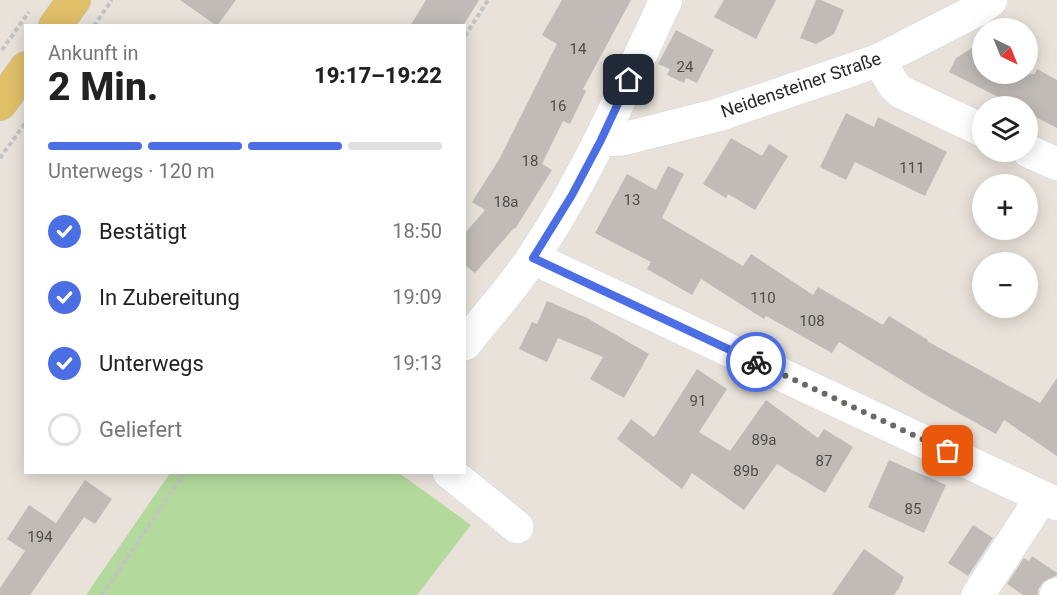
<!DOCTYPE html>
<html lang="de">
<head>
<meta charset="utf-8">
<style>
  :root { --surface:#fff; --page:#f6f6f6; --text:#222; --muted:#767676; --line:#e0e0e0; --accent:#4b6ee4 }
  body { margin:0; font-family:Roboto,sans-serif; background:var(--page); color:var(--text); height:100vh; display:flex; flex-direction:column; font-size:22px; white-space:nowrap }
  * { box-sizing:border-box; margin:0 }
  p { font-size:20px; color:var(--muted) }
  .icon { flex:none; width:33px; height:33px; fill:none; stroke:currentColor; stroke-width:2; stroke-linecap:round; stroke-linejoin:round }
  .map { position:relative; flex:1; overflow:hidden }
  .side { position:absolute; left:24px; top:24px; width:442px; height:450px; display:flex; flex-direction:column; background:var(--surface); border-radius:0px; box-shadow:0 3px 15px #0003 }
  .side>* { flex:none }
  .needle { width:39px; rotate:137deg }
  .fabs { position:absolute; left:972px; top:18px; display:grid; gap:12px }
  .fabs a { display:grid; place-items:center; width:66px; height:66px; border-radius:50%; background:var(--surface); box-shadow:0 3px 15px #0003; font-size:30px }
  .pin { position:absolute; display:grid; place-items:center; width:51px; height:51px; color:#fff; margin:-26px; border-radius:12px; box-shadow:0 3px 9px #0006 }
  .courier { position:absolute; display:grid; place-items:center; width:60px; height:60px; margin:-30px; border:4px solid #4b6ee4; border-radius:50%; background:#fff; color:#222; box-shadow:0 2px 8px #0007 }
  .overview em { font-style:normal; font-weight:800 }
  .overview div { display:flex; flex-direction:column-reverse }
  .overview { display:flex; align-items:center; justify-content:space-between; height:102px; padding:0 24px }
  h1 { font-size:39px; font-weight:800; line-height:45px }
  .bar { display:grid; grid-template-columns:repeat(4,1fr); gap:9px 6px; align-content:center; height:72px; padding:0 24px }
  .bar i { height:8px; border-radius:4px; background:var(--line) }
  .bar .on { background:var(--accent) }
  .bar p { grid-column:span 4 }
  ol { padding:0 24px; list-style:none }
  li { display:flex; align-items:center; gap:18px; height:66px }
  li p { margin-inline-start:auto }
  li .icon { padding:6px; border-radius:50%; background:var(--accent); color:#fff; stroke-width:4 }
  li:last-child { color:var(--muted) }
  li i { width:33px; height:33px; border:3px solid var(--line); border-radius:50% }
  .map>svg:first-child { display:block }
</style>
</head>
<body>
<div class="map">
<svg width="1057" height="595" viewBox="0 0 1057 595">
  <rect width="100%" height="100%" fill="#e8e2da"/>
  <path fill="#b3d99c" d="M170 473H399L471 525 417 595H86Z"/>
  <path fill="#c0bbb7" d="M180 0H236L217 26Z
    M426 0H479L463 26H410Z
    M562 0H631L583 89 586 91 570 124 563 121 542 164 552 170 515 229 514 228 475 273 465 265V233L485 210 472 202 500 158 557 44 542 35Z
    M724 0H776L756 39 714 17Z
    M816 0H821L844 10 834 34 816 44 800 38Z
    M676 30 714 50 697 83 686 78 684 83 667 75 670 69 658 64Z
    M982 42V74H1035L1037 69 1057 80V128L1028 113V106H1016L949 72 956 58Z
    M846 113 874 127 878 117 947 152 925 196 855 162 846 180 820 167Z
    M731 138 762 156 769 144 788 156 755 210 728 194 726 198 703 184Z
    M668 166 684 174 662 218 743 266 751 254 813 295 818 287 883 325 889 316 928 340 927 341 1040 403 1057 378V456L1004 420 996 434 926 395 839 342 832 353 766 316 764 319 701 279 692 295 647 269 651 262 595 233 627 174 656 190Z
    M547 301 587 318 649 354 624 398 590 379 603 357 558 338 547 362 519 349 532 322 537 324Z
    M697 369 727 389 699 432 730 451 766 400 818 438 824 429 853 447 825 493 777 464 744 510 692 473 682 489 617 439 631 419 654 437Z
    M889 460 946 485 924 533 868 507Z
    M85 480 112 499 95 524 84 517 30 595H0V588L25 551 7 539 29 505 56 523Z
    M973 525 993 538 968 576 948 563Z
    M864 549 904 577 899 588 894 595H832Z
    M1032 556 1057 573V575L1043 582 1038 590V595H1023L1007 584 1024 558 1029 561Z"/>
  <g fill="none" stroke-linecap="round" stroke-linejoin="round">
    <g stroke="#d0d3df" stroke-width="34">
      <path id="minor" d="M879 60 893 84 901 92 982 130
        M601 140 623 139 718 115 842 73 879 60 977 10 991 0
        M1028 151 1057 164
        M533 258 1057 504
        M465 344C487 315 513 288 533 257 587 177 625 87 666 0
        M449 472 517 527
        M978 595 1042 497
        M1056 595 1057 594"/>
    </g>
    <g stroke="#c3c3c3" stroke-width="34">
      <path id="major" d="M55 26 74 0
        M0 104 26 68"/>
    </g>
    <path stroke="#c3c3c3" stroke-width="4" stroke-dasharray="4.5 3" stroke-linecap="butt" d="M94 26 112 0
      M465 36 488 0
      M2 50 29 12
      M0 158 26 122
      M102 595 185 472"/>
    <use href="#minor" stroke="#fff" stroke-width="33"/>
    <use href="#major" stroke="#dfbf68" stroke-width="33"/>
  </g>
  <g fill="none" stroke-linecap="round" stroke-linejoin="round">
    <path stroke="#6b6866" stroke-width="6" stroke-dasharray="0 10.8" d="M756 362 948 451"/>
    <path stroke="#4b6ee4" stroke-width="8" d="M629 80 601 140 572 195 533 258 756 362"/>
  </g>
  <g text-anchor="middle" stroke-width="5" stroke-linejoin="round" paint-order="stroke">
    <g font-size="15" fill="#4d4c4b">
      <text x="578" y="54">14</text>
      <text x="685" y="72">24</text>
      <text x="558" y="111">16</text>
      <text x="530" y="166">18</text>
      <text x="912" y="173">111</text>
      <text x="632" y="205">13</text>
      <text x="506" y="207">18a</text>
      <text x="763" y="303">110</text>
      <text x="812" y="326">108</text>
      <text x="698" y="406">91</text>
      <text x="764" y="445">89a</text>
      <text x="824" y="466">87</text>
      <text x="746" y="476">89b</text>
      <text x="913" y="514">85</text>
      <text x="40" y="542">194</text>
    </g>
    <g font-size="18" fill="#272727" stroke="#fff">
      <text transform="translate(801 85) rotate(-19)" y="6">Neidensteiner Straße</text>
    </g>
  </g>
</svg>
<div class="fabs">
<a><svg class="needle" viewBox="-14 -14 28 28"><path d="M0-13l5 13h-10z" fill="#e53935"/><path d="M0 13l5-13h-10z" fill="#767676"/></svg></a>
<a><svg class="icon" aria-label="layers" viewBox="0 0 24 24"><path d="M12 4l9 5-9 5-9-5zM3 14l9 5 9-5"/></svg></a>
<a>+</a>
<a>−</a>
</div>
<div class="pin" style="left:948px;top:451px;background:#ea580c"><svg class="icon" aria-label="bag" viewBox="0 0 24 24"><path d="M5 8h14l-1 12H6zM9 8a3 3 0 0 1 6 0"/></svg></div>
<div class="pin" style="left:629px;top:80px;background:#1f2937"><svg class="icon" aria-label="home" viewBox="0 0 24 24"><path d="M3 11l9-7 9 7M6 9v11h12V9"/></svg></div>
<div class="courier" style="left:756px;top:362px"><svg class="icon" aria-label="bike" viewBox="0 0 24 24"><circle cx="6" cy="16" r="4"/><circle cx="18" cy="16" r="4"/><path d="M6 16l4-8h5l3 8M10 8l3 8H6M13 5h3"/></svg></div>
<section class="side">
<div class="overview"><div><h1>2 Min.</h1><p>Ankunft in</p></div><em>19:17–19:22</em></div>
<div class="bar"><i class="on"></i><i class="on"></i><i class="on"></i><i></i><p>Unterwegs · 120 m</p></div>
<ol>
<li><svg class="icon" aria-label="check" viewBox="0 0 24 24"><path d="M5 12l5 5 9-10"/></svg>Bestätigt<p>18:50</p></li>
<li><svg class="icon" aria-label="check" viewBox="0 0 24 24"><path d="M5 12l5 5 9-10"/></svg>In Zubereitung<p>19:09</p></li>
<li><svg class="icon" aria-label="check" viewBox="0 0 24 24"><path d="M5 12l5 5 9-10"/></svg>Unterwegs<p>19:13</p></li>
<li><i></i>Geliefert</li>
</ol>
</section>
</div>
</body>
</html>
